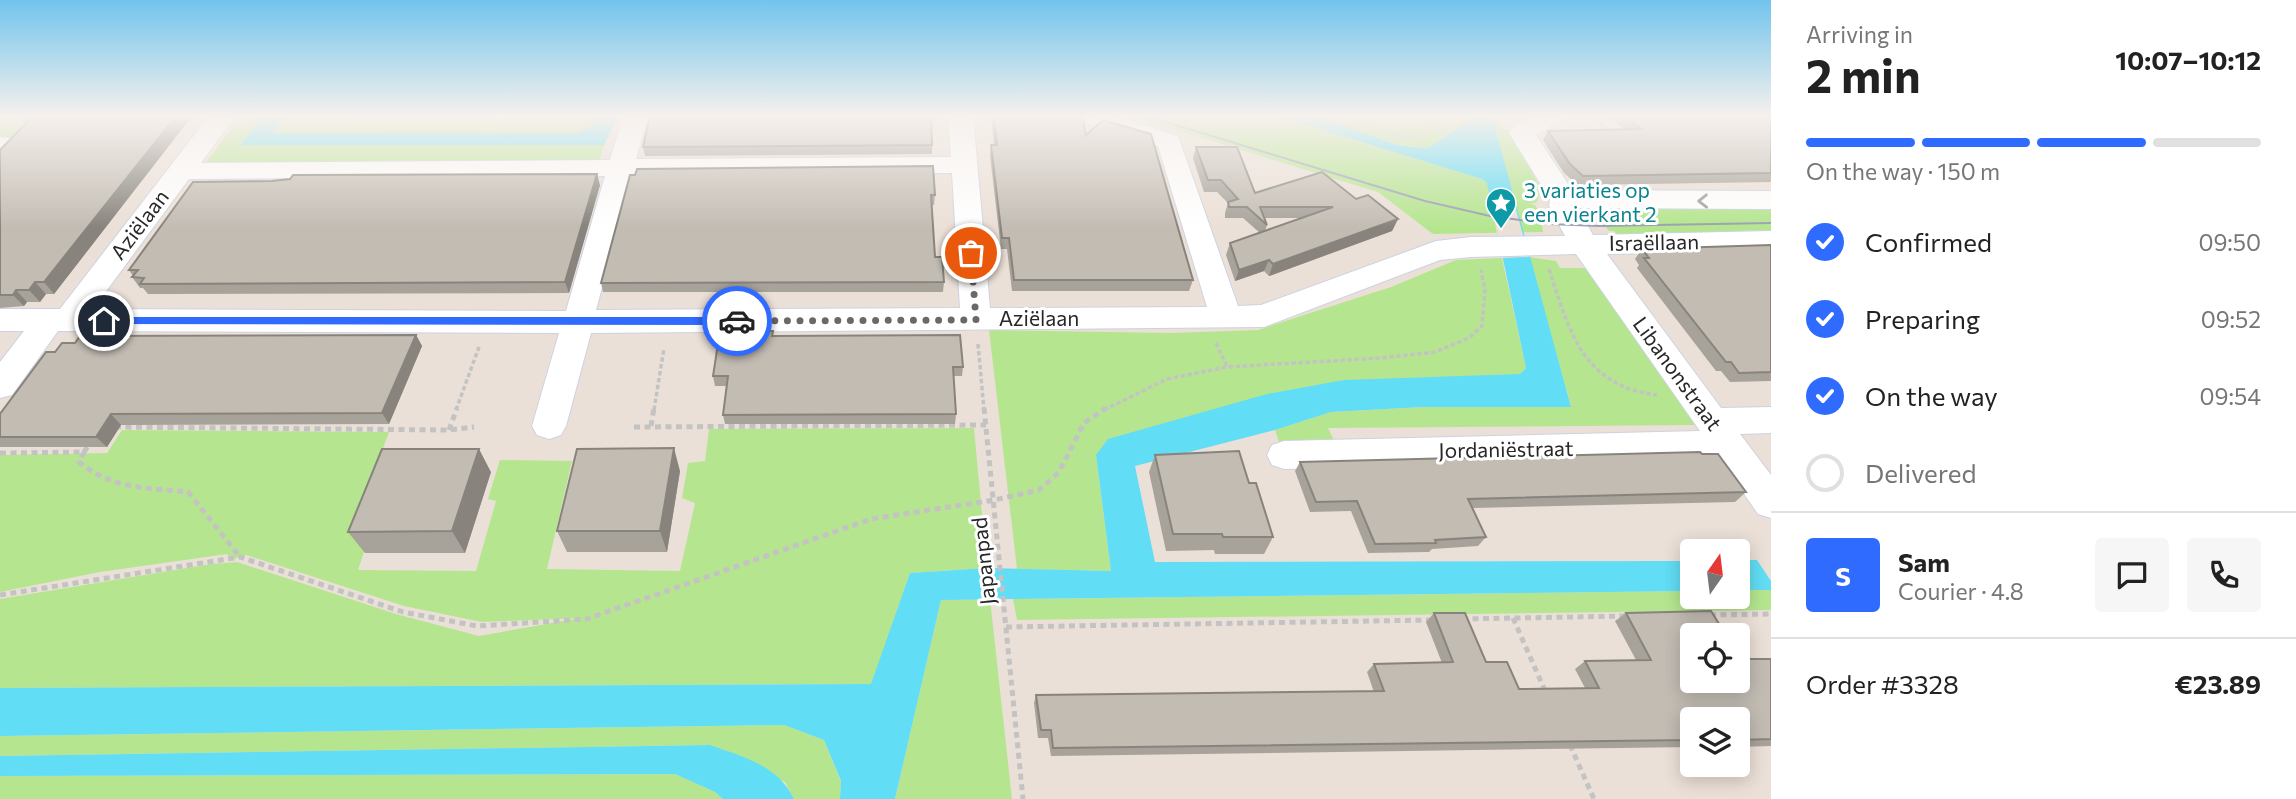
<!DOCTYPE html>
<html lang="en">
<head>
<meta charset="utf-8">
<style>
  :root { --surface:#fff; --page:#f6f6f6; --text:#222; --muted:#767676; --line:#e0e0e0; --accent:#306bff }
  body { margin:0; font-family:Commissioner,sans-serif; background:var(--page); color:var(--text); height:100vh; display:flex; flex-direction:column; font-size:26px; white-space:nowrap }
  * { box-sizing:border-box; margin:0 }
  p { font-size:23px; color:var(--muted) }
  .icon { flex:none; width:38px; height:38px; fill:none; stroke:currentColor; stroke-width:2; stroke-linecap:round; stroke-linejoin:round }
  .map { position:relative; flex:1; overflow:hidden }
  .sheet { display:flex; flex-direction:column; background:var(--surface); width:525px }
  .sheet>* { flex:none }
  .needle { width:46px; rotate:14deg }
  .tools { position:absolute; left:1680px; top:539px; display:grid; gap:14px }
  .tools a { display:grid; place-items:center; width:70px; height:70px; border-radius:7px; background:var(--surface); box-shadow:0 4px 18px #0003; font-size:35px }
  .pin { position:absolute; display:grid; place-items:center; width:60px; height:60px; color:#fff; margin:-30px; border:4px solid #fff; border-radius:50%; box-shadow:0 2px 7px #0007 }
  .courier { position:absolute; display:grid; place-items:center; width:70px; height:70px; margin:-35px; border:5px solid #306bff; border-radius:50%; background:#fff; color:#222; box-shadow:0 2px 9px #0007 }
  .head em { font-style:normal; font-weight:700 }
  .head div { display:flex; flex-direction:column-reverse }
  .head { display:flex; align-items:center; justify-content:space-between; height:119px; padding:0 35px }
  h1 { font-size:46px; font-weight:700; line-height:52px }
  .bar { display:grid; grid-template-columns:repeat(4,1fr); gap:10px 7px; align-content:center; height:84px; padding:0 35px }
  .bar i { height:9px; border-radius:5px; background:var(--line) }
  .bar .selected { background:var(--accent) }
  .bar p { grid-column:span 4 }
  .line { display:flex; align-items:center; gap:18px; padding:0 35px; border-top:2px solid var(--line) }
  .line div { flex:1 }
  .round { display:grid; place-items:center; flex:none; width:74px; height:74px; border-radius:7px; background:var(--page) }
  ol { padding:0 35px; list-style:none }
  li { display:flex; align-items:center; gap:21px; height:77px }
  li p { margin-inline-start:auto }
  li .icon { padding:7px; border-radius:50%; background:var(--accent); color:#fff; stroke-width:4 }
  li:last-child { color:var(--muted) }
  li i { width:38px; height:38px; border:4px solid var(--line); border-radius:50% }
  main { display:flex; flex:1; min-height:0 }
  .map>svg:first-child { display:block }
</style>
</head>
<body>
<main>
<div class="map">
<svg width="1771" height="799" viewBox="0 0 1771 799">
  <rect width="100%" height="100%" fill="#ebe0d7"/>
  <path fill="#b5e68f" d="M0 116H40L19 137H0Z
    M240 116H262L242 145H604L599 161 206 163Z
    M284 116H351L344 128 498 130 504 116H597L593 126 576 133H272Z
    M1130 116H1277L1482 179 1514 202 1496 131 1497 123 1510 131 1541 189 1537 202 1530 204 1535 205 1540 213 1543 232 1433 234 1378 192Z
    M1313 116H1475L1430 147C1401 151 1343 125 1313 116Z
    M1595 206 1667 209 1771 207V230L1618 235 1614 231H1609L1596 213 1600 212Z
    M1529 257 1556 261 1560 268H1586L1695 425 1328 428 1337 447 1281 448 1275 430 1331 412 1423 407 1571 406Z
    M1502 258 1526 368 1520 374 1096 455 1111 571 1017 569 989 330 1172 333 1258 330 1391 287 1456 260Z
    M974 428 987 568 910 573 872 684 0 688V599L211 564 237 562 396 614 479 636 580 618 482 622 404 606 246 555 231 560 227 554 100 572 0 592V455L107 453 122 430 389 432 378 462 374 522 358 570 476 571 496 501 488 499 500 460 572 461 547 569 680 571 695 503 682 498 688 463 705 461 709 429Z
    M1738 590H1771V610L1017 620 1013 599 1692 591V597H1738Z
    M990 599 1012 799H895L941 600Z
    M784 725 824 740 841 782 840 799H794L785 782 710 745 0 756V736Z
    M675 774 715 792 723 799H0V776Z"/>
  <path fill="#ceee89" d="M351 116H504L498 130 343 128Z"/>
  <path fill="#61ddf5" d="M262 116H284L273 133H576L592 126 597 116H618L604 145H241Z
    M1277 116C1289 116 1303 114 1315 116 1350 124 1395 152 1430 147L1475 116 1497 123 1496 131 1571 407H1423L1331 412 1275 430 1135 466 1155 562 1692 561V591L941 600 895 799H840L841 781 824 740 784 725 0 736V688L871 684 910 573 987 568 1111 571 1096 455 1108 439 1267 394 1344 380 1520 374 1526 368 1487 183 1482 179Z
    M1738 560H1757L1771 581V590H1738Z
    M710 745C743 757 778 765 794 799H723L715 792 675 774 0 776V756Z"/>
  <path fill="#ebe0d7" d="M1490 199 1514 202 1529 257 1502 258Z"/>
  <g fill="none" stroke-linecap="round" stroke-linejoin="round">
    <g stroke="#ccd2e2" stroke-width="2">
      <path id="minor" d="M209 116H235L201 163 610 160 623 116H648L636 159 951 157 948 116H973L990 308 1207 307 1158 146 1079 121 1076 116H1114L1178 136 1238 306 1261 305 1436 241 1471 237 1565 236 1549 206 1550 199 1509 133C1522 114 1543 116 1563 116L1560 121 1536 135 1572 190 1771 191V209L1578 208 1593 235 1771 231V251L1607 254 1721 408 1771 407V433L1740 434 1771 475V518L1758 514 1719 458 1284 469 1272 465 1267 455 1272 445 1284 441 1700 431 1576 254 1471 257 1440 260 1264 327 591 333 566 426 561 435 549 439 537 435 532 426 559 333 58 331 12 395 0 398V362L24 331H0V309H60ZM952 173 960 308 596 310 632 176ZM605 176 566 311 93 309 189 179Z
        M0 137 16 139 20 145 9 159 0 161Z"/>
    </g>
    <path stroke="#c3c3c3" stroke-width="3.5" stroke-dasharray="4.5 2.5" stroke-linecap="butt" d="M1336 116 1407 138 1419 135 1448 116
      M1487 116 1499 121
      M1596 116 1610 134
      M1549 269C1569 330 1582 386 1657 395
      M1216 343 1227 367
      M978 344 984 410
      M456 410 479 347
      M654 410 664 348
      M1104 410 1167 379 1227 367 1381 358 1435 352 1469 338 1482 326 1485 290 1481 270"/>
    <path stroke="#c3c3c3" stroke-width="5" stroke-dasharray="6 4.5" stroke-linecap="butt" d="M984 408 1023 799
      M651 426 654 408
      M115 427 449 430 474 427
      M634 427 986 425
      M449 430 457 408
      M84 452 90 443
      M0 453 84 452 79 462C111 489 149 488 188 492L240 557
      M0 595 240 557 403 612 477 626 587 619 871 519 994 500 1039 490 1059 472 1084 423 1106 408
      M1710 615 1771 614
      M1513 618 1546 693
      M1462 619 1625 616
      M1006 627 1432 620
      M1570 745 1594 799"/>
    <use href="#minor" fill="#fff" fill-rule="evenodd"/>
    <path stroke="#9aa0b3" stroke-width="2" d="M1146 116 1425 201 1490 216 1550 224 1599 226 1771 223"/>
  </g>
  <path fill="#a7a29a" fill-rule="evenodd" d="M192 116 54 294H46L40 302H27L24 306 0 308V150Z
    M991 116H1082L1086 135 1193 280 1189 291H1012L1007 249H1001L990 156 991 145H994Z
    M1609 116H1771V182L1578 185 1564 173 1543 140 1548 131 1625 130Z
    M932 145V154L645 156 643 147Z
    M1196 147 1255 193 1356 199 1398 219 1392 231 1269 276 1264 271 1235 281 1226 255 1230 243 1260 233 1243 218H1225V213L1228 203 1217 192H1204L1193 158ZM1265 218H1301L1265 231 1267 225Z
    M630 175 935 195 934 205H932L935 257 944 282 943 292H603L601 283Z
    M600 185 569 293 148 294 143 288H140L132 277 133 276 129 270Z
    M1771 245V381L1730 382 1721 371H1716L1637 268 1639 265 1635 259 1642 249Z
    M773 331V336L963 367 962 376H953L956 414 955 424H725L723 415 727 386H715L713 376Z
    M416 335 422 346 389 424 121 425 107 447H0V414Z
    M1702 454 1746 492 1735 502 1473 508 1486 537 1478 546 1432 549 1429 552 1368 553 1351 511 1310 512 1295 471 1300 462Z
    M1155 455 1249 483 1273 537 1264 554H1215L1214 550 1166 551 1149 472Z
    M680 471 667 552H567L557 531Z
    M491 472 465 553H365L348 532Z
    M1434 613 1486 662 1519 689 1585 688 1575 669 1585 661 1636 660 1615 621 1626 613 1741 659H1771V746L1738 747V719H1692V747L1051 756 1048 738H1038L1034 703 1036 695 1374 692 1367 672 1374 664 1442 663 1426 622Z"/>
  <path fill="#88847d" d="M176 116H192L54 294 44 282Z
    M597 174 600 185 569 293 565 282Z
    M1398 219 1392 231 1269 276 1273 264Z
    M1269 260 1264 271 1235 281 1239 270Z
    M35 282 46 294 40 302 29 290Z
    M16 290 27 302 24 306 13 295Z
    M416 335 422 346 389 424 382 413Z
    M111 414 121 425 107 447 96 437Z
    M674 448 680 471 667 552 660 531Z
    M479 449 491 472 465 553 452 531Z"/>
  <path fill="#c2bcb3" stroke="#88847d" stroke-width="2" d="M33 116H176L44 282H35L29 290H16L13 295H0V150Z
    M650 116H931L932 145 643 147Z
    M993 116H1082L1086 135 1103 120 1151 134 1193 280H1014L1009 238H1002L991 145H997Z
    M1625 116H1771V173L1583 176 1570 164 1548 131 1641 129Z
    M1196 147H1237L1255 193 1322 172 1356 199 1368 195 1398 219 1273 264 1269 260 1239 270 1230 243 1333 207H1260L1267 225 1247 207H1229L1228 202 1238 199 1221 180H1208Z
    M933 166 935 195H931L935 257H942L944 282 601 283 630 175H635L637 169Z
    M597 174 565 282 140 284 144 278 132 277 138 270H129L193 182 272 181 290 179 293 175Z
    M1771 245V372L1739 373 1731 362H1726L1644 258H1649L1642 249Z
    M720 331H773L772 336 960 335 963 367H953L956 414 723 415 728 376H713Z
    M416 335 382 413 111 414 96 437H0V414L46 352H55L62 343H75L80 336Z
    M674 448 660 531H557L577 449Z
    M382 449H479L452 531 348 532Z
    M1239 451 1249 483H1256L1273 537H1223L1222 534H1173L1155 455Z
    M1700 452 1702 454H1718L1746 492 1468 499 1486 537 1435 540 1436 543 1375 544 1357 501 1316 502 1300 462Z
    M1711 611 1726 635H1692V681H1738V654L1741 659H1771V739L1738 740V719H1692V740L1053 748 1051 730H1041L1036 695 1384 691 1374 664 1453 662 1434 613H1465L1486 662H1507L1519 689 1599 688 1585 661 1651 660 1626 613Z"/>
  <defs><path id="oneway-chevron" d="M-2-3.5L2.5 0L-2 3.5" fill="none" stroke-width="1.6" stroke-linecap="round" stroke-linejoin="round" transform="scale(1.75)"/></defs>
  <use stroke="#9e9e9e" href="#oneway-chevron" transform="translate(1703 201) rotate(179)"/>
  <linearGradient id="sky" x2="0" y2="1"><stop stop-color="#72c4ed"/><stop offset="0.51" stop-color="#f6f1ed"/><stop offset="1" stop-color="#f6f1ed" stop-opacity="0"/></linearGradient>
  <rect width="1771" height="228" fill="url(#sky)"/>
  <path fill="#306bff" d="M104 317H737L743 321 737 325 104 324 98 321Z"/>
  <g fill="none" stroke-linecap="round" stroke-linejoin="round">
    <path stroke="#6c6865" stroke-width="7" stroke-dasharray="0 12.6" d="M737 321 976 320 971 253"/>
  </g>
  <defs>
    <g id="sight-pin" transform="scale(1.575)"><path d="M0 17L-7.5 6A9.5 9.5 0 1 1 7.5 6Z" fill="#0f9aa8" stroke="#fff"/><path d="M0-6L1.8-2.2L6-1.7L2.9 1.2L3.7 5.4L0 3.3L-3.7 5.4L-2.9 1.2L-6-1.7L-1.8-2.2Z" fill="#fff"/></g>
  </defs>
  <g fill-rule="evenodd">
    <use href="#sight-pin" x="1501" y="203"/>
  </g>
  <g text-anchor="middle" stroke-width="6" stroke-linejoin="round" paint-order="stroke">
    <g font-size="21" fill="#0d838f" stroke="#fff" text-anchor="start">
      <text x="1524" y="198">3 variaties op<tspan x="1524" dy="24">een vierkant 2</tspan></text>
    </g>
    <g font-size="21" fill="#272727" stroke="#fff">
      <text transform="translate(140 225) rotate(-53)" y="7">Aziëlaan</text>
      <text transform="translate(1654 243) rotate(-1)" y="7">Israëllaan</text>
      <text x="1039" y="326">Aziëlaan</text>
      <text transform="translate(1677 374) rotate(54)" y="7">Libanonstraat</text>
      <text transform="translate(1506 450) rotate(-1)" y="7">Jordaniëstraat</text>
      <text transform="translate(984 561) rotate(-96)" y="7">Japanpad</text>
    </g>
  </g>
</svg>
<div class="tools">
<a><svg class="needle" viewBox="-14 -14 28 28"><path d="M0-13l5 13h-10z" fill="#e53935"/><path d="M0 13l5-13h-10z" fill="#767676"/></svg></a>
<a><svg class="icon" aria-label="locate" viewBox="0 0 24 24"><circle cx="12" cy="12" r="6"/><path d="M12 2v4M12 18v4M2 12h4M18 12h4"/></svg></a>
<a><svg class="icon" aria-label="layers" viewBox="0 0 24 24"><path d="M12 4l9 5-9 5-9-5zM3 14l9 5 9-5"/></svg></a>
</div>
<div class="pin" style="left:971px;top:253px;background:#ea580c"><svg class="icon" aria-label="bag" viewBox="0 0 24 24"><path d="M5 8h14l-1 12H6zM9 8a3 3 0 0 1 6 0"/></svg></div>
<div class="pin" style="left:104px;top:321px;background:#1f2937"><svg class="icon" aria-label="home" viewBox="0 0 24 24"><path d="M3 11l9-7 9 7M6 9v11h12V9"/></svg></div>
<div class="courier" style="left:737px;top:321px"><svg class="icon" aria-label="car" viewBox="0 0 24 24"><path d="M5 17H2v-5l4-1 3-4h7l3 4 3 1v5h-3M9 17h6M6 11h13"/><circle cx="7" cy="17" r="2"/><circle cx="17" cy="17" r="2"/></svg></div>
</div>
<section class="sheet">
<div class="head"><div><h1>2 min</h1><p>Arriving in</p></div><em>10:07–10:12</em></div>
<div class="bar"><i class="selected"></i><i class="selected"></i><i class="selected"></i><i></i><p>On the way · 150 m</p></div>
<ol>
<li><svg class="icon" aria-label="check" viewBox="0 0 24 24"><path d="M5 12l5 5 9-10"/></svg>Confirmed<p>09:50</p></li>
<li><svg class="icon" aria-label="check" viewBox="0 0 24 24"><path d="M5 12l5 5 9-10"/></svg>Preparing<p>09:52</p></li>
<li><svg class="icon" aria-label="check" viewBox="0 0 24 24"><path d="M5 12l5 5 9-10"/></svg>On the way<p>09:54</p></li>
<li><i></i>Delivered</li>
</ol>
<div class="line" style="height:126px"><b class="round" style="background:var(--accent);color:#fff">S</b><div><b>Sam</b><p>Courier · 4.8</p></div><a class="round"><svg class="icon" aria-label="chat" viewBox="0 0 24 24"><path d="M4 5h16v11H9l-5 4z"/></svg></a><a class="round"><svg class="icon" aria-label="phone" viewBox="0 0 24 24"><path d="M5 4h4l2 5-3 2q2 4 5 5l2-3 5 2v4C11 20 4 13 5 4z"/></svg></a></div>
<div class="line" style="height:91px"><div>Order #3328</div><b>€23.89</b></div>
</section>
</main>
</body>
</html>
